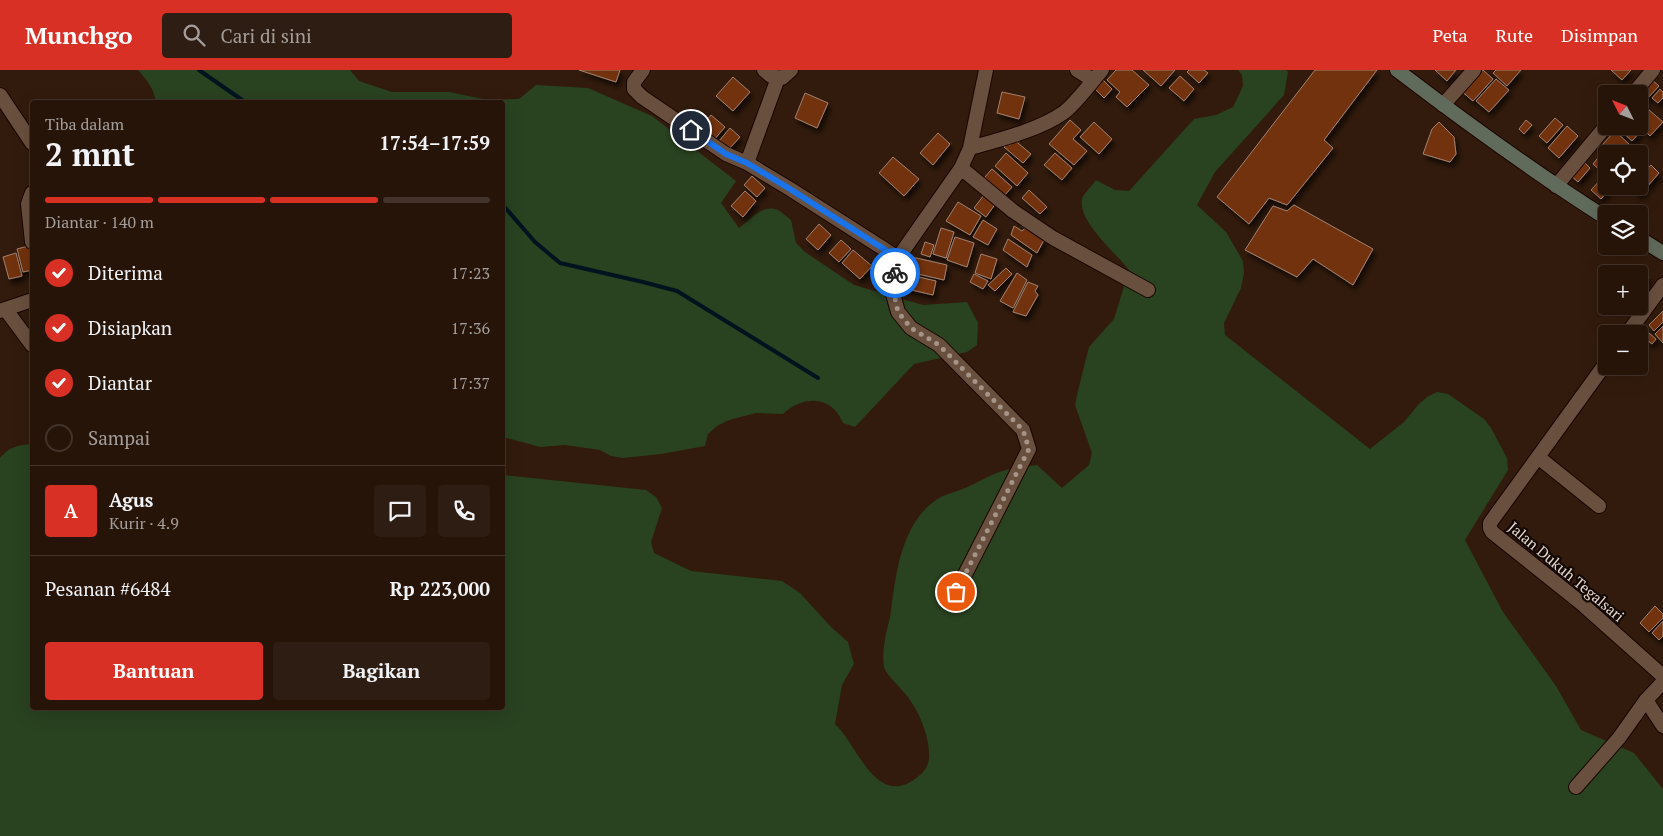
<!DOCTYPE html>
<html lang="id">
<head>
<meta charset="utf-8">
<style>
  :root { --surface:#261409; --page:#2e1d12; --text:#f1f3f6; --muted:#a49e9c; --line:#42332a; --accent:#d93025 }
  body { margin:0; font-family:"PT Serif",serif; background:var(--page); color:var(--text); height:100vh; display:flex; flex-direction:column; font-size:19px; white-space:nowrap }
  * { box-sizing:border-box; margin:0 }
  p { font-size:16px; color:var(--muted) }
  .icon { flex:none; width:28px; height:28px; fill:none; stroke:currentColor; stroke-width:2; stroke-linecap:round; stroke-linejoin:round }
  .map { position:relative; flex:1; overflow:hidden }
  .details { position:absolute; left:30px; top:30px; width:475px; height:610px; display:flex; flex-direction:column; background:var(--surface); border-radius:5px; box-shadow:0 5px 20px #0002,0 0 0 1px var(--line) }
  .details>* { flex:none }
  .needle { width:32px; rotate:312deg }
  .fabs { position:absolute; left:1598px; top:15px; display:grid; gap:10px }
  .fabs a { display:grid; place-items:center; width:50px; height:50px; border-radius:5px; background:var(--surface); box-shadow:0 5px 20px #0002,0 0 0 1px var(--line); font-size:25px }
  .pin { position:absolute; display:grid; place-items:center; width:42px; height:42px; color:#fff; margin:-21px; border:2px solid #fff; border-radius:50%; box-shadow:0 1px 5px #0007 }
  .courier { position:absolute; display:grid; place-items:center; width:50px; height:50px; margin:-25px; border:4px solid #1a73e8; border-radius:50%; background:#fff; color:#222; box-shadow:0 1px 6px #0007 }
  .headline em { font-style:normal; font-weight:700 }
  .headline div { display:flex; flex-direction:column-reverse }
  .headline { display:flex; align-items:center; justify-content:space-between; height:85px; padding:0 15px }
  h1 { font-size:32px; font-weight:700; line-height:38px }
  .bar { display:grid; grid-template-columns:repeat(4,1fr); gap:8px 5px; align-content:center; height:60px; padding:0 15px }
  .bar i { height:6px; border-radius:4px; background:var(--line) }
  .bar .selected { background:var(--accent) }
  .bar p { grid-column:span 4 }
  .line { display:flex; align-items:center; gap:12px; padding:0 15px; border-top:1px solid var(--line) }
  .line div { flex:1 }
  .round { display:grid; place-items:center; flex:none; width:52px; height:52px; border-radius:5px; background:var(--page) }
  ol { padding:0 15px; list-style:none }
  li { display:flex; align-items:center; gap:15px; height:55px }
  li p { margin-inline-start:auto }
  li .icon { padding:5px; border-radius:50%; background:var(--accent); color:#fff; stroke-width:4 }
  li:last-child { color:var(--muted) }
  li i { width:28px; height:28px; border:2px solid var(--line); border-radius:50% }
  .button { display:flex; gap:10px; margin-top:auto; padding:10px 15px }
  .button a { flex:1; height:58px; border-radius:5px; background:var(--accent); color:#fff; font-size:20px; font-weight:700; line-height:58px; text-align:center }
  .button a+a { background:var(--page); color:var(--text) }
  header { display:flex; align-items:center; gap:30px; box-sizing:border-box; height:70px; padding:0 25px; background:var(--accent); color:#fff }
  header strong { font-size:24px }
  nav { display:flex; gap:28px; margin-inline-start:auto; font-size:18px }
  .search { width:350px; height:45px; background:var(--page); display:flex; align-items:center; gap:12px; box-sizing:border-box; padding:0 18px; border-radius:5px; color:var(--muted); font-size:19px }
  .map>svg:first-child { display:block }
</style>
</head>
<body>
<header>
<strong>Munchgo</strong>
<div class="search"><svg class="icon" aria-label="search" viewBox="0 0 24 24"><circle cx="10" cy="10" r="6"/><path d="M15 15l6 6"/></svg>Cari di sini</div>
<nav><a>Peta</a><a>Rute</a><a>Disimpan</a></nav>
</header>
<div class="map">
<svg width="1663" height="766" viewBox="0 0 1663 766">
  <defs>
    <filter id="shadow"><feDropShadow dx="3" dy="5" stdDeviation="2.5" flood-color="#0009"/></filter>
  </defs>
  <rect width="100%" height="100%" fill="#321b0c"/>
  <path fill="#294220" d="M138 0H350L359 11 392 22H449L488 30 519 29 536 15 588 18 652 46 736 111 721 133 739 158C749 151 763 133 778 140 783 143 787 147 791 150L796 173 805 182 854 215 923 235 967 232 978 253 977 275 967 282 914 294 855 357 843 353C832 325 803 325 783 344L756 343 729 350 717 356 708 364 705 376 661 384 623 388 611 386 600 380 565 375 540 377 503 367 502 32H156C154 19 147 10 138 0Z
    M1238 0H1286L1288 2 1284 25 1215 102 1197 135 1226 162 1243 191 1244 203 1241 218 1224 253 1225 265 1370 379 1404 352 1418 335 1427 327 1437 322 1448 324 1484 349 1491 358 1507 388 1508 400 1465 470 1503 542 1556 616 1581 660 1634 683 1663 719V766H0V388C9 377 18 375 32 374V638H502L503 405 646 420 656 427 662 438 651 472 654 483 691 501 782 511 800 523 831 557 848 572 854 594 842 615 835 654C858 675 877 743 920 705 927 699 930 692 929 682 928 663 919 642 908 627 902 619 886 605 884 597 881 578 888 559 891 541 896 502 902 449 941 427 948 423 957 422 965 418 977 413 988 406 999 402 1011 398 1025 397 1037 395L1062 418 1089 395 1092 383 1075 335 1077 325 1089 277 1114 249 1129 200C1116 183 1078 152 1082 129 1084 123 1092 116 1096 110L1115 120 1129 121 1194 49 1216 45 1233 37 1243 16 1242 5Z"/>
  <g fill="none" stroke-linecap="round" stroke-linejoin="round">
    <path stroke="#00131f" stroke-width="4" d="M199 0 245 32
      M502 134 535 172 560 193 643 212 677 221 818 308"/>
  </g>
  <path fill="#71320b" stroke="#a08172" filter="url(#shadow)" d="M579 0H620L616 12Z
    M1116 0H1132L1149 15 1127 37 1116 27 1120 22 1107 10Z
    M1143 0H1175L1161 16Z
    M1189 0H1204L1208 3 1199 13 1187 2Z
    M1315 0H1377L1324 70 1333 78 1287 135 1269 128 1249 154 1217 127Z
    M1435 0H1456L1447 11Z
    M1478 0H1483L1493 9 1473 31 1460 20Z
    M1496 0H1521L1507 16 1493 3Z
    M1611 0H1631L1622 10Z
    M1099 6 1112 19 1104 28 1091 15Z
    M1180 6 1194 19 1184 31 1169 18Z
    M733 7 750 22 733 41 716 26Z
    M1496 9 1509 20 1489 42 1476 31Z
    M1651 9 1659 16 1646 30 1638 23Z
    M1660 19 1663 22V28L1658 33 1652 28Z
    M1002 22 1025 27 1019 49 997 43Z
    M805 23 828 33 817 58 795 48Z
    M1641 33 1663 52 1650 66 1639 55V36Z
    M711 45 725 57 713 71 699 59Z
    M1555 48 1563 55 1547 73 1539 66Z
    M1070 50 1081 60 1073 69 1087 81 1074 95 1049 74Z
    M1526 50 1532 55 1524 64 1519 59Z
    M1094 52 1112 69 1099 84 1080 67Z
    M1439 52 1454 67 1456 84 1450 92 1423 84 1432 59Z
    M1567 56 1578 66 1559 88 1548 78Z
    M1616 56H1636L1641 61 1632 71Z
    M730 58 740 67 729 79 719 71Z
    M1615 61 1629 74 1620 84H1612L1602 75Z
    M938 63 950 74 933 95 920 83Z
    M1012 68 1031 84 1023 93 1004 77Z
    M1006 83 1028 103 1017 116 995 96Z
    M1055 83 1072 98 1062 110 1044 95Z
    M1601 84 1606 89V101L1604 104 1593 94Z
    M893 87 919 109 904 126 879 103Z
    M1582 90 1590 98 1578 112 1569 104Z
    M1651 95 1659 103 1640 125 1631 117 1639 116V108Z
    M992 99 1012 117 1004 126 984 108Z
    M752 106 765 118 757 127 744 115Z
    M1604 106 1606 108V116H1612L1601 129 1591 120Z
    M1029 120 1047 137 1040 144 1022 128Z
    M745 121 756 131 743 147 731 136Z
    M984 125 996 133 986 147 974 138Z
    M958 132 981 146 970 165 946 151Z
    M1294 135 1373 179 1353 215 1313 189 1297 207 1245 180 1273 136 1287 141Z
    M983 150 997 159 988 175 973 167Z
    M819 154 831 165 818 180 806 169Z
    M1014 156 1022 161 1025 158 1044 170 1037 183 1011 165Z
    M941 158 954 162 946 188 933 184Z
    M955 167 974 173 967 197 947 190Z
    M1008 169 1032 185 1027 197 1003 180Z
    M841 170 851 179 839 192 829 183Z
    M925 172 934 175 930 187 921 184Z
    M32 175V200L23 202 17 179Z
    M853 180 872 196 860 209 842 193Z
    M16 183 22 206 9 209 3 187Z
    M981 184 997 189 991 209 975 203Z
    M912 187 947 195 944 210 909 202Z
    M1623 195 1649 207 1639 222V204H1617Z
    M1006 198 1012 204 995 221 988 215Z
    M1017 203 1027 210 1013 238 1000 231Z
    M906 204 936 211 933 225 903 218Z
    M974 204 988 211 983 219 970 212Z
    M1028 212 1038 216 1035 221 1038 225 1026 246 1013 242Z
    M1663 241V252L1654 261 1649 255Z
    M1663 256V273L1655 264Z
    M1643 258 1656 269 1652 274 1639 263Z
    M1655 536 1663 544V548L1649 562 1640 553Z
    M1663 551V566L1659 570 1652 563Z"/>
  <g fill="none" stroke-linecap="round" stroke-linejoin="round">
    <g stroke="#190500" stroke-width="16">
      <path id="minor" d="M643 0 634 12V19L642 27 726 84 747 93 790 119 898 188
        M764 0 771 6 782 8 791 0
        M1077 0 1093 10
        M1633 24 1653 0
        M0 25 32 73
        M1443 35 1474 0
        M970 78 986 0
        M747 93 778 8
        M961 98 1013 141 1053 168 1148 220
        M1556 116 1606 56
        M32 123 28 134 32 172
        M6 240 32 275
        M0 241 32 230
        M1627 264 1663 215
        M1606 293 1490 453V458L1492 462 1581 533 1663 606
        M1538 387 1599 436
        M956 522 1029 379 1023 360 939 275 911 258 898 242 893 224 894 206 898 188 961 98 970 78C998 70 1039 60 1063 43 1075 35 1092 11 1102 0
        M1646 630 1663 656
        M1576 717 1619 668 1646 630 1663 612"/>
    </g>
    <g stroke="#190500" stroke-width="16">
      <path id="secondary" d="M1397 0C1465 52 1534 102 1606 148
        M1639 168 1663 183"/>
    </g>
    <use href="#minor" stroke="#694f3e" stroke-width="14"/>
    <use href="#secondary" stroke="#616b5c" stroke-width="14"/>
  </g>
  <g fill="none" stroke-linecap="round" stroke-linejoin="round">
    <path stroke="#a69488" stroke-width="5" stroke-dasharray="0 9" d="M895 203 894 224 898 242 911 258 939 275 1023 360 1029 379 956 522"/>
    <path stroke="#1a73e8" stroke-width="6" d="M691 60 726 84 747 93 790 119 898 188 895 203"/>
  </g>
  <g text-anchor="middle" stroke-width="4.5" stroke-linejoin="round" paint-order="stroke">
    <g font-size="15" fill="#e5d5cb" stroke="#120804">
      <text transform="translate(1566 502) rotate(40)" y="5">Jalan Dukuh Tegalsari</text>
    </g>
  </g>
</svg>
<div class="fabs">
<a><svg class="needle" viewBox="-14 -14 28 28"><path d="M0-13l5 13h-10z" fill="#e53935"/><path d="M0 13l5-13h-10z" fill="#a49e9c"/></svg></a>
<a><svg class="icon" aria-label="locate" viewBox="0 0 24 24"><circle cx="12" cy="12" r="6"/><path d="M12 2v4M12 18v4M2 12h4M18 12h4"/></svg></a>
<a><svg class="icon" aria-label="layers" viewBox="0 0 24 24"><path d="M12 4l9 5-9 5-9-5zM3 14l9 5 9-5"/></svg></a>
<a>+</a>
<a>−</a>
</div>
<div class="pin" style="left:956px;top:522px;background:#ea580c"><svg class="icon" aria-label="bag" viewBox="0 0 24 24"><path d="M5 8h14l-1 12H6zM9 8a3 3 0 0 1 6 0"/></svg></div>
<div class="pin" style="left:691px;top:60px;background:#1f2937"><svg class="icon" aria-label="home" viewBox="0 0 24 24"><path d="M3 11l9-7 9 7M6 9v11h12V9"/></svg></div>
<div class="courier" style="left:895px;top:203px"><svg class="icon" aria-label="bike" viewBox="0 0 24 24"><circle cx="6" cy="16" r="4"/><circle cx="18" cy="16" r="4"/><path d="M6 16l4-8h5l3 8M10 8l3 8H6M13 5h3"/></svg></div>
<section class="details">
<div class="headline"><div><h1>2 mnt</h1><p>Tiba dalam</p></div><em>17:54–17:59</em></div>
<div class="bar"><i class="selected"></i><i class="selected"></i><i class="selected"></i><i></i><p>Diantar · 140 m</p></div>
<ol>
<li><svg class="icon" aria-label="check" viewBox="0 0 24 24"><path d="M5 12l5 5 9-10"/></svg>Diterima<p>17:23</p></li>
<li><svg class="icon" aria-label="check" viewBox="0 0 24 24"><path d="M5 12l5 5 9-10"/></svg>Disiapkan<p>17:36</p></li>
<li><svg class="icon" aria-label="check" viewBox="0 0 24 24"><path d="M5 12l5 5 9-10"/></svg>Diantar<p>17:37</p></li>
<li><i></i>Sampai</li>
</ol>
<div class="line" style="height:90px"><b class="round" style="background:var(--accent);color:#fff">A</b><div><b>Agus</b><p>Kurir · 4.9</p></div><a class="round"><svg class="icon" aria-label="chat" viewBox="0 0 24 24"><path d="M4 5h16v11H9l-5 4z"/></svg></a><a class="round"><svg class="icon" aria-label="phone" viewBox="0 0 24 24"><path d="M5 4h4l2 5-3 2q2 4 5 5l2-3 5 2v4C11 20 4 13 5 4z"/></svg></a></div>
<div class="line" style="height:65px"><div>Pesanan #6484</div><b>Rp 223,000</b></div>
<div class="button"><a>Bantuan</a><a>Bagikan</a></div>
</section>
</div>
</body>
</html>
